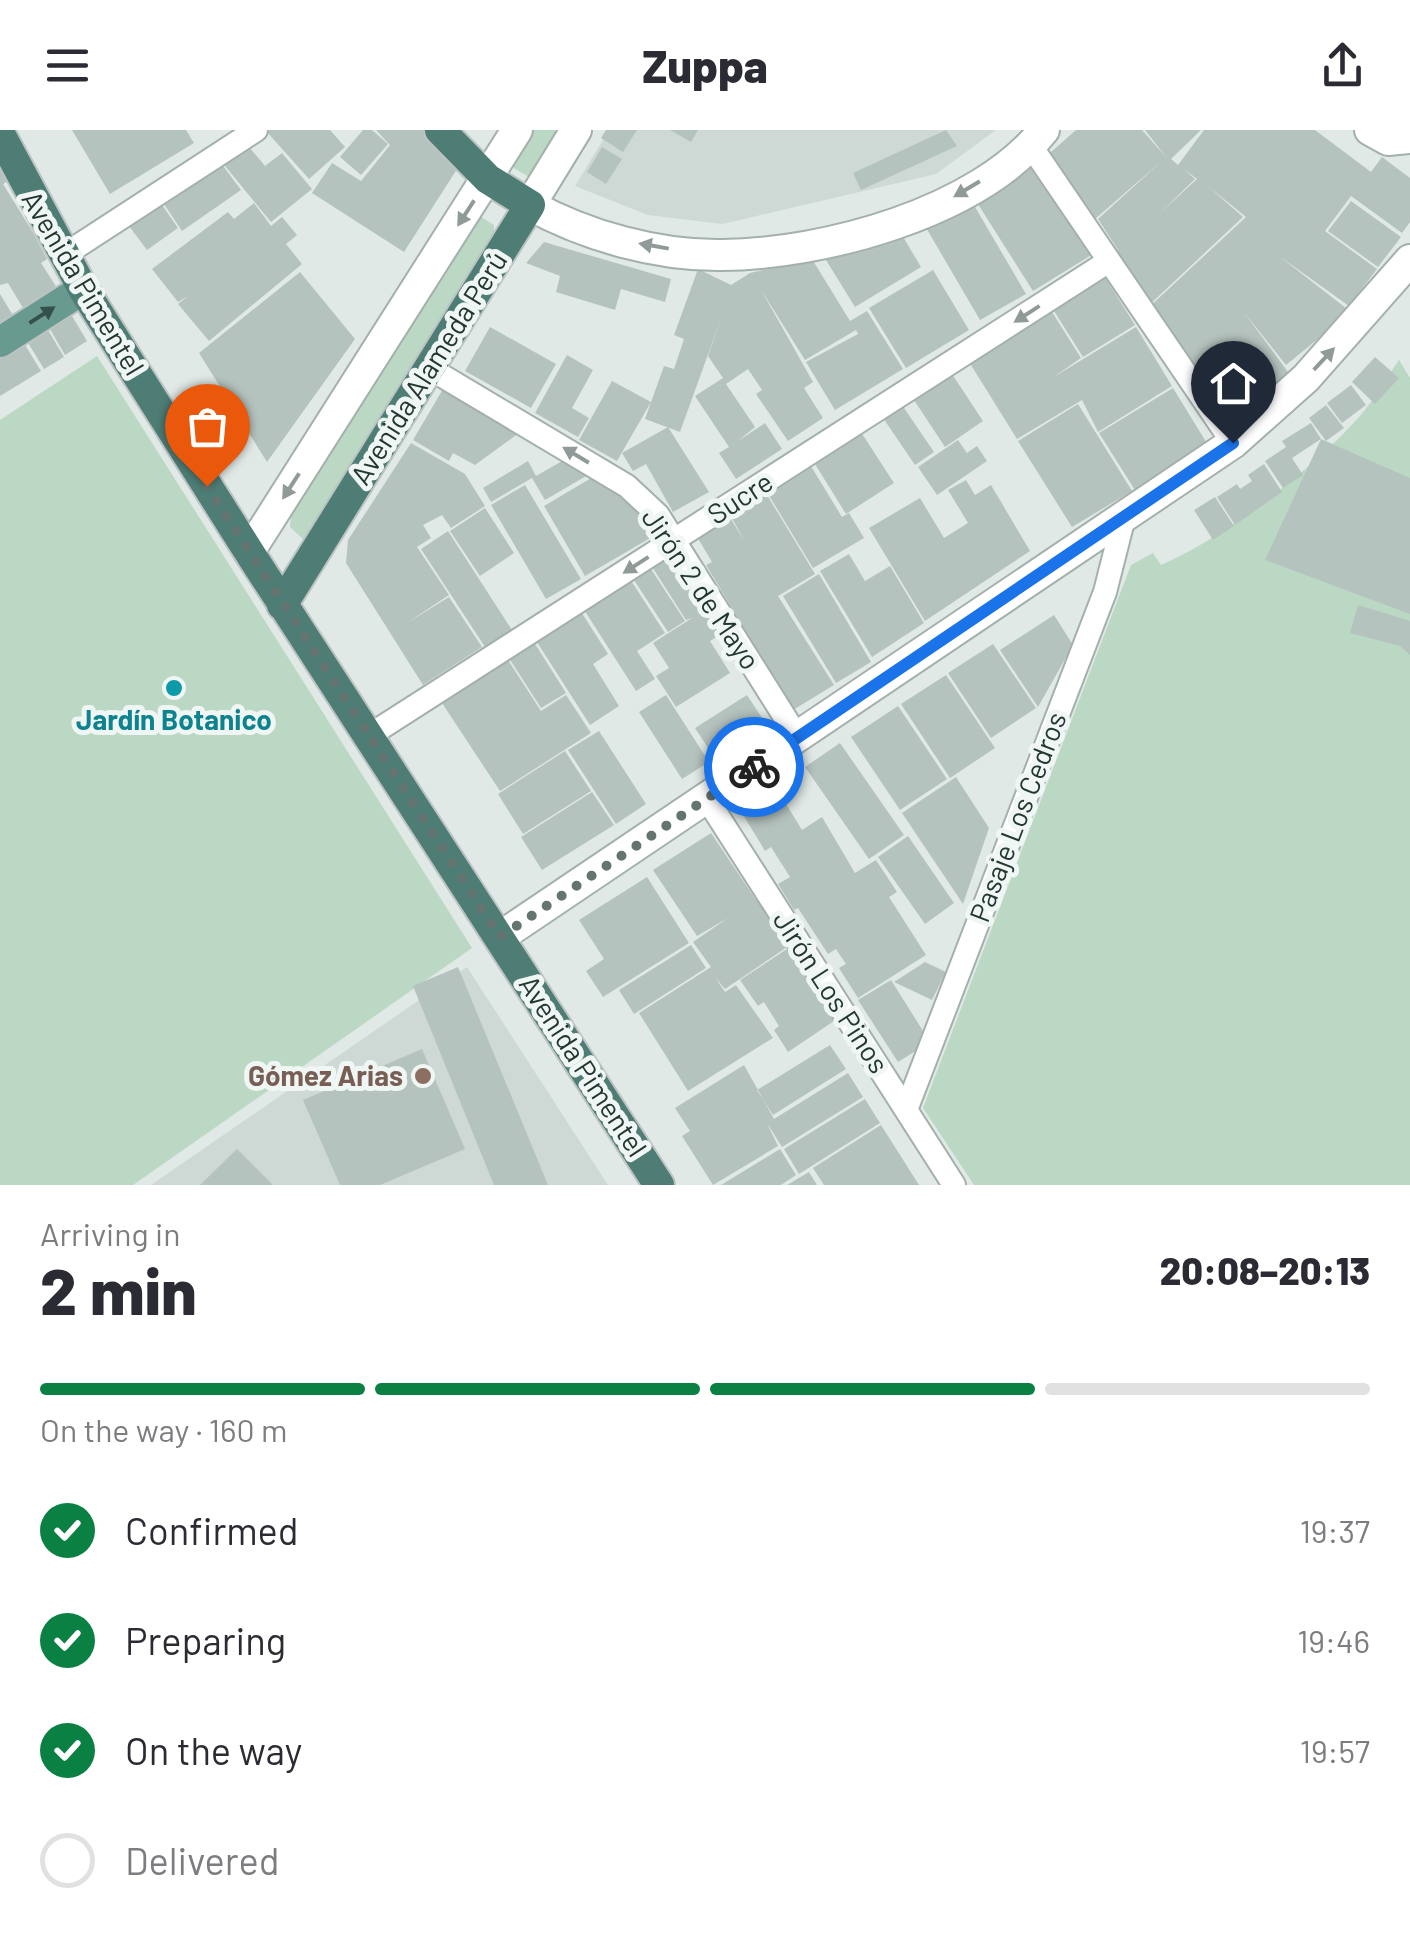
<!DOCTYPE html>
<html lang="en">
<head>
<meta charset="utf-8">
<style>
  :root { --surface:#fff; --page:#f2f2f3; --text:#2b2b33; --muted:#7c7c81; --line:#e1e1e2; --accent:#0b8043 }
  body { margin:0; font-family:Barlow,sans-serif; background:var(--page); color:var(--text); height:100vh; display:flex; flex-direction:column; font-size:38px; white-space:nowrap }
  * { box-sizing:border-box; margin:0 }
  p { font-size:32px; color:var(--muted) }
  .icon { flex:none; width:55px; height:55px; fill:none; stroke:currentColor; stroke-width:2; stroke-linecap:round; stroke-linejoin:round }
  .map { position:relative; height:1055px; overflow:hidden }
  .details { display:flex; flex-direction:column; background:var(--surface); flex:1 }
  .details>* { flex:none }
  .pin { position:absolute; display:grid; place-items:center; width:85px; height:85px; color:#fff; margin:-102px -42px; border-radius:50% 50% 50% 0; rotate:-45deg; box-shadow:0 0 10px #0007 }
  .pin .icon { rotate:45deg }
  .courier { position:absolute; display:grid; place-items:center; width:100px; height:100px; margin:-50px; border:8px solid #1a73e8; border-radius:50%; background:#fff; color:#222; box-shadow:0 2px 12px #0007 }
  .headline em { font-style:normal; font-weight:800 }
  .headline div { display:flex; flex-direction:column-reverse }
  .headline { display:flex; align-items:center; justify-content:space-between; height:170px; padding:0 40px }
  h1 { font-size:65px; font-weight:800; line-height:75px }
  .bar { display:grid; grid-template-columns:repeat(4,1fr); gap:15px 10px; align-content:center; height:120px; padding:0 40px }
  .bar i { height:12px; border-radius:8px; background:var(--line) }
  .bar .active { background:var(--accent) }
  .bar p { grid-column:span 4 }
  ol { padding:0 40px; list-style:none }
  li { display:flex; align-items:center; gap:30px; height:110px }
  li p { margin-inline-start:auto }
  li .icon { padding:10px; border-radius:50%; background:var(--accent); color:#fff; stroke-width:4 }
  li:last-child { color:var(--muted) }
  li i { width:55px; height:55px; border:5px solid var(--line); border-radius:50% }
  header { display:flex; justify-content:space-between; align-items:center; height:130px; padding:0 40px; background:var(--surface); font-size:45px; font-weight:800 }
  .map>svg:first-child { display:block }
</style>
</head>
<body>
<header><svg class="icon" aria-label="menu" viewBox="0 0 24 24"><path d="M4 6h16M4 12h16M4 18h16"/></svg>Zuppa<svg class="icon" aria-label="share" viewBox="0 0 24 24"><path d="M12 15V3M7 8l5-5 5 5M5 13v7h14v-7"/></svg></header>
<div class="map">
<svg width="1410" height="1055" viewBox="0 0 1410 1055">
  <rect width="100%" height="100%" fill="#e0e9e5"/>
  <path fill="#ced8d4" d="M609 0H996L936 44 722 94 648 85 575 56Z
    M467 837 608 1055H151Z"/>
  <path fill="#bbd8c4" d="M526 0H562L529 47 512 37 510 25Z
    M481 87 494 95V108L313 408 303 409 290 397 291 384 471 96Z
    M97 226 472 818 133 1055H0V290Z
    M1399 230 1410 248V1055H974L923 978 1131 435 1153 423 1161 435C1224 408 1313 339 1359 287 1374 270 1386 249 1399 230Z"/>
  <path fill="#b5c3be" fill-rule="evenodd" d="M72 0H186L194 13 110 64Z
    M270 0H330L345 17 309 49 267 2Z
    M363 0H372L388 14 361 45 340 27Z
    M376 0H425L459 36 404 122 312 63 332 33 361 51 390 15Z
    M606 0H637L623 22 601 8Z
    M670 0H698L691 12Z
    M946 0 957 16 861 60 853 43Z
    M1076 0H1142L1166 27 1145 0H1201L1171 29 1178 35 1204 0H1315L1371 42 1382 27 1410 48V92L1402 103 1351 66 1325 101 1377 139 1349 176 1279 126 1351 182 1286 235 1243 181 1291 246 1230 292 1147 179 1246 87 1209 57 1243 87 1147 177 1113 125 1118 120 1098 89 1163 30 1095 89 1042 30ZM1184 39 1197 49 1160 83 1195 49Z
    M245 12 265 36 282 23 312 59 271 92 221 31Z
    M602 17 622 29 606 54 587 42Z
    M218 29 241 60 182 101 160 68Z
    M1037 33 1093 124 1033 161 976 71Z
    M0 38 8 51 3 54 34 104 47 129 41 133 57 158 23 178 8 153 0 155Z
    M158 69 178 98 147 120 126 92Z
    M971 70 1026 164 980 190 925 96Z
    M1351 71 1401 107 1378 137 1328 101Z
    M254 73 271 96 282 87 297 105 286 114 302 134 209 211 178 174 188 166 178 172 152 139 228 82 234 89Z
    M902 105 921 137 855 177 821 122Z
    M544 112 671 149 665 172 621 159 615 180 556 162 560 146 526 133Z
    M812 129 850 191 867 181 903 239 835 280 806 232 858 204 856 200 805 230 760 158 813 252 804 258 823 288 788 311 756 264 762 260 748 239 726 254 755 297 738 311 765 293 782 319 736 349 719 323 729 317 695 266 723 248 708 226 723 183 680 302 645 289 664 236 674 239 684 209 674 205 698 139 731 155 750 143Z
    M933 140 969 200 906 238 869 178Z
    M1101 141 1135 195 1083 227 1049 173Z
    M300 142 355 209 267 332 199 223Z
    M0 164 14 187 0 195Z
    M1047 174 1081 228 1052 248 1136 197 1172 256 1098 302 1082 270 1017 309 966 227Z
    M69 181 87 211 65 225 47 194Z
    M45 195 64 227 44 239 25 208Z
    M490 197 556 234 531 278 465 241Z
    M22 210 41 241 0 266V223Z
    M567 225 593 240 572 278 589 288 578 307 535 283Z
    M1375 227 1399 248 1375 274 1352 252Z
    M950 241 983 291 945 317 912 267Z
    M612 251 651 272 617 331 579 310Z
    M446 254 526 298 475 335 453 323 449 331 413 310Z
    M1351 255 1366 275 1342 293 1327 273Z
    M1173 258 1208 315 1135 360 1099 303Z
    M900 272 934 322 915 335 881 285Z
    M1078 274 1132 361 1072 397 1018 311Z
    M1326 275 1344 298 1326 311 1309 288Z
    M1311 293 1321 309 1292 328 1303 345 1283 358 1265 331 1286 317 1282 311Z
    M857 296 894 353 846 384 810 326Z
    M668 297 709 362 673 382 646 334 633 341 622 323Z
    M1321 309 1410 348V484L1265 430Z
    M958 310 967 323 977 316 987 331 937 365 918 337Z
    M411 313 465 344 485 376 451 398 442 385 423 395 431 408 417 417 449 465 407 493 449 467 482 517 423 555 346 433 348 410Z
    M564 330 588 345 545 370 532 348 491 372 483 358 528 331 536 346Z
    M809 333 842 387 849 383 864 408 813 438 765 359Z
    M1264 334 1282 362 1235 395 1217 367 1237 354 1240 359 1252 351 1248 345Z
    M598 344 626 364 652 407 585 446 544 376Z
    M966 350 975 365 991 355 1030 421 925 491 869 398 920 368 944 408 968 393 948 360Z
    M525 355 581 449 546 469 491 375Z
    M764 360 815 444 778 466 834 555 793 580 706 435 712 432 693 400 726 381 745 412 728 381Z
    M1215 367 1234 396 1213 410 1194 380Z
    M485 378 514 423 480 446 450 401Z
    M448 401 512 500 485 517 421 419Z
    M668 421 720 505 710 511 730 543 676 577 656 546 669 538 653 513 692 488 686 490 649 432Z
    M849 424 865 451 890 436 924 493 872 527 820 441Z
    M647 433 685 491 668 502 630 444Z
    M819 444 871 532 836 553 783 466Z
    M628 446 665 503 637 521 655 549 636 561 581 475Z
    M1358 475 1410 491V525L1400 516 1350 503Z
    M580 480 608 524 593 534 619 576 590 595 535 509Z
    M1054 485 1073 515 1038 577 1000 520Z
    M532 509 566 563 541 578 507 525Z
    M993 514 1036 578 991 608 948 543Z
    M506 527 541 581 566 565 591 603 500 661 440 570Z
    M946 545 995 618 950 648 901 574Z
    M666 565 709 632 682 649 639 582Z
    M747 565 766 594 714 627 695 598Z
    M898 576 947 649 900 680 851 607Z
    M599 601 646 674 616 694 568 620Z
    M840 613 904 705 869 729 805 637Z
    M565 621 591 661 523 704 498 664Z
    M956 647 989 698 963 774 902 683Z
    M778 661 802 700 822 687 855 743 876 730 897 762 889 767 926 825 858 868 839 838 846 834 836 819 828 824 798 778 794 780 778 754 790 747 771 717 765 721 742 683Z
    M592 662 614 695 542 740 521 707Z
    M711 703 756 770 761 767 796 811 725 859 715 847 725 862 736 855 773 908 688 961 639 883 711 837 693 812 728 788 697 806 653 740Z
    M908 706 954 773 925 794 878 727Z
    M647 747 689 813 603 867 586 841 604 829 579 790Z
    M691 815 706 838 634 884 619 860Z
    M790 817 840 887 788 922 774 900 779 896 764 872 758 876 740 850Z
    M925 832 946 842 932 870 894 852Z
    M458 837 548 1055H494L413 856Z
    M891 850 930 912 898 932 858 870Z
    M830 915 846 939 773 985 757 960Z
    M422 919 465 1019 380 1055H340L303 970Z
    M744 935 774 989 848 943 863 967 782 1017 767 993 778 1016 713 1055 682 1006 690 1001 675 978Z
    M865 969 880 993 799 1044 784 1019Z
    M881 995 919 1055H824L813 1038Z
    M237 1019 273 1055H200Z
    M780 1019 796 1045 781 1055H721Z
    M809 1042 817 1055H787Z"/>
  <g fill="none" stroke-linecap="round" stroke-linejoin="round">
    <g stroke="#a3b0ac" stroke-width="26">
      <path id="minor" d="M1031 16 1233 313
        M64 125 256 0
        M429 238 627 356 658 385 798 608
        M370 605 1109 131
        M707 669 954 1055
        M906 980 1105 462 1123 391"/>
    </g>
    <g stroke="#a3b0ac" stroke-width="34">
      <path id="tertiary" d="M576 0 530 75C586 106 658 126 722 125 824 124 978 83 1044 0
        M1370 0 1388 10 1410 8
        M249 422 517 0
        M500 807 1233 313 1306 248 1410 130"/>
    </g>
    <g stroke="#bdc3c2" stroke-width="34">
      <path id="primary" d="M0 212 83 159"/>
    </g>
    <g stroke="#bdc3c2" stroke-width="34">
      <path id="trunk" d="M0 4 83 159 249 422 659 1055
        M282 475 530 75 488 49 440 0"/>
    </g>
    <use href="#minor" stroke="#fff" stroke-width="22"/>
    <use href="#tertiary" stroke="#fff" stroke-width="30"/>
    <use href="#primary" stroke="#699a90" stroke-width="30"/>
    <use href="#trunk" stroke="#4e7d75" stroke-width="30"/>
  </g>
  <defs><path id="oneway-solid" d="M-6-.8H1V-3.2L6.5 0L1 3.2V.8H-6Z" transform="scale(2.5)"/></defs>
  <g fill="#909b99">
    <use href="#oneway-solid" transform="translate(967 59) rotate(149)"/>
    <use href="#oneway-solid" transform="translate(466 83) rotate(123)"/>
    <use href="#oneway-solid" transform="translate(654 116) rotate(-170)"/>
    <use href="#oneway-solid" transform="translate(1027 184) rotate(147)"/>
    <use href="#oneway-solid" transform="translate(1324 229) rotate(-47)"/>
    <use href="#oneway-solid" transform="translate(576 325) rotate(-149)"/>
    <use href="#oneway-solid" transform="translate(291 356) rotate(123)"/>
    <use href="#oneway-solid" transform="translate(636 435) rotate(147)"/>
  </g>
  <use fill="#34504a" href="#oneway-solid" transform="translate(42 185) rotate(-33)"/>
  <g fill="none" stroke-linecap="round" stroke-linejoin="round">
    <path stroke="#647571" stroke-width="10" stroke-dasharray="0 18" d="M207 356 500 807 754 637"/>
    <path stroke="#1a73e8" stroke-width="12" d="M754 637 1233 313"/>
  </g>
  <circle fill="#0f9aa8" stroke="#f0f6f3" stroke-width="4" cx="174" cy="558" r="10"/>
  <circle fill="#8d6e63" stroke="#f0f6f3" stroke-width="4" cx="423" cy="946" r="10"/>
  <g text-anchor="middle" stroke-width="10" stroke-linejoin="round" paint-order="stroke">
    <g font-size="28" fill="#223733" stroke="#f0f6f3">
      <text transform="translate(83 153) rotate(59)" y="10">Avenida Pimentel</text>
      <text transform="translate(429 238) rotate(-58)" y="10">Avenida Alameda Perú</text>
      <text transform="translate(740 368) rotate(-33)" y="10">Sucre</text>
      <text transform="translate(701 459) rotate(56)" y="10">Jirón 2 de Mayo</text>
      <text transform="translate(1018 687) rotate(-69)" y="10">Pasaje Los Cedros</text>
      <text transform="translate(831 862) rotate(57)" y="10">Jirón Los Pinos</text>
      <text transform="translate(583 936) rotate(57)" y="10">Avenida Pimentel</text>
    </g>
    <g font-size="28" font-weight="bold" fill="#0d838f" stroke="#f0f6f3">
      <text x="174" y="600">Jardín Botanico</text>
    </g>
    <g font-size="28" font-weight="bold" fill="#785e54" stroke="#f0f6f3" text-anchor="end">
      <text x="403" y="956">Gómez Arias</text>
    </g>
  </g>
</svg>
<div class="pin" style="left:207px;top:356px;background:#ea580c"><svg class="icon" aria-label="bag" viewBox="0 0 24 24"><path d="M5 8h14l-1 12H6zM9 8a3 3 0 0 1 6 0"/></svg></div>
<div class="pin" style="left:1233px;top:313px;background:#1f2937"><svg class="icon" aria-label="home" viewBox="0 0 24 24"><path d="M3 11l9-7 9 7M6 9v11h12V9"/></svg></div>
<div class="courier" style="left:754px;top:637px"><svg class="icon" aria-label="bike" viewBox="0 0 24 24"><circle cx="6" cy="16" r="4"/><circle cx="18" cy="16" r="4"/><path d="M6 16l4-8h5l3 8M10 8l3 8H6M13 5h3"/></svg></div>
</div>
<section class="details">
<div class="headline"><div><h1>2 min</h1><p>Arriving in</p></div><em>20:08–20:13</em></div>
<div class="bar"><i class="active"></i><i class="active"></i><i class="active"></i><i></i><p>On the way · 160 m</p></div>
<ol>
<li><svg class="icon" aria-label="check" viewBox="0 0 24 24"><path d="M5 12l5 5 9-10"/></svg>Confirmed<p>19:37</p></li>
<li><svg class="icon" aria-label="check" viewBox="0 0 24 24"><path d="M5 12l5 5 9-10"/></svg>Preparing<p>19:46</p></li>
<li><svg class="icon" aria-label="check" viewBox="0 0 24 24"><path d="M5 12l5 5 9-10"/></svg>On the way<p>19:57</p></li>
<li><i></i>Delivered</li>
</ol>
</section>
</body>
</html>
